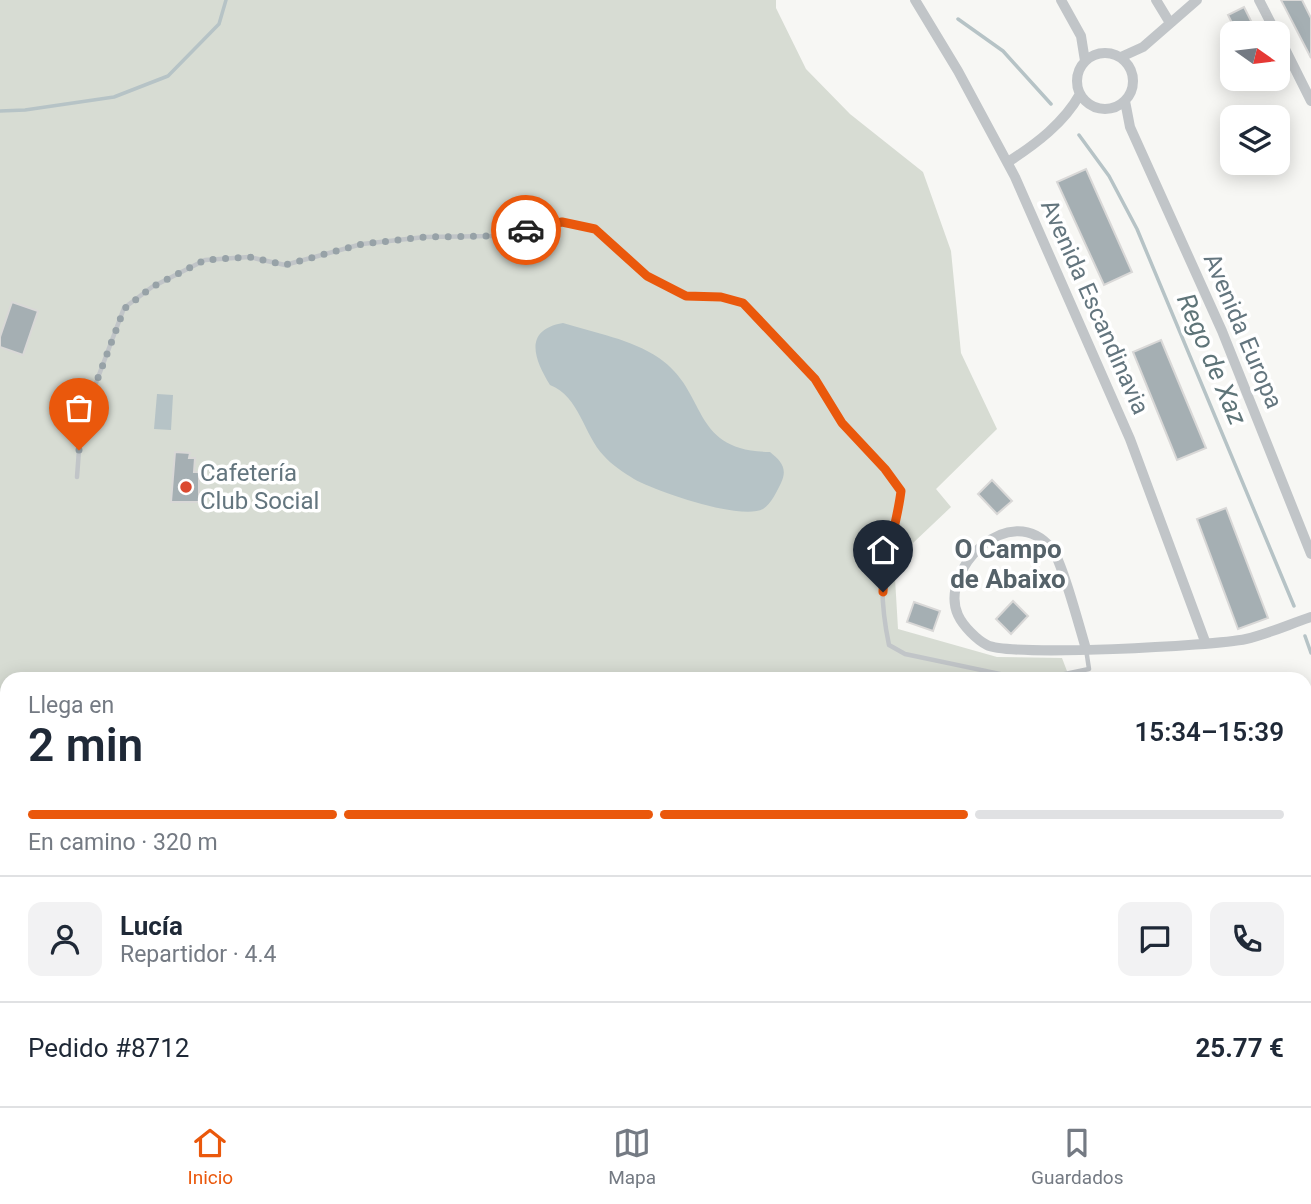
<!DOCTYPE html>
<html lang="es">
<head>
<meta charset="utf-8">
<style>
  :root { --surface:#fff; --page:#f2f2f3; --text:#1f2937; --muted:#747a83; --line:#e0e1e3; --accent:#ea580c }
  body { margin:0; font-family:Roboto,sans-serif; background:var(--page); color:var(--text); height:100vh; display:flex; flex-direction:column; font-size:26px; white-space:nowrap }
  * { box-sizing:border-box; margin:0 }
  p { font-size:23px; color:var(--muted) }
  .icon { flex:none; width:38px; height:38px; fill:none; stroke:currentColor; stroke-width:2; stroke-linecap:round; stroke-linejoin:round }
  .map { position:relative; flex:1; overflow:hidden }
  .sheet { position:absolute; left:0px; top:672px; width:1312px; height:434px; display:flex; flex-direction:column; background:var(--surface); border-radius:21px 21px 0 0; box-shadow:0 4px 18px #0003 }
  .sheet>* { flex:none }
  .needle { width:46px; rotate:104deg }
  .fabs { position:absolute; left:1220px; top:21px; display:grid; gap:14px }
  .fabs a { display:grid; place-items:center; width:70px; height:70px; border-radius:14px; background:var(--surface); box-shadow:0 4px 18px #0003; font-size:35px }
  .pin { position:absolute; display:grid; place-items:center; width:60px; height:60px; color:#fff; margin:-72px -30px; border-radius:50% 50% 50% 0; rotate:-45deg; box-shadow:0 0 7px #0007 }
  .pin .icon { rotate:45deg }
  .courier { position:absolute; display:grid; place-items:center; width:70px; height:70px; margin:-35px; border:5px solid #ea580c; border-radius:50%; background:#fff; color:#222; box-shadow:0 2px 9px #0007 }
  .head em { font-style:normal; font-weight:600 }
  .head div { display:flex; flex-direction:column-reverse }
  .head { display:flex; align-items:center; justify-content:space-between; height:119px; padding:0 28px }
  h1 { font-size:46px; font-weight:600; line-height:52px }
  .bar { display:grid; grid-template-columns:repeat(4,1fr); gap:10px 7px; align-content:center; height:84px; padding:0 28px }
  .bar i { height:9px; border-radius:5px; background:var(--line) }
  .bar .current { background:var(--accent) }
  .bar p { grid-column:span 4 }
  .line { display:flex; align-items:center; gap:18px; padding:0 28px; border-top:2px solid var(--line) }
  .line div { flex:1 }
  .round { display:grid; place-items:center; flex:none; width:74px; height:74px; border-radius:14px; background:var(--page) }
  .tabs { display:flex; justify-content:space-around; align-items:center; height:98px; border-top:2px solid var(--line); background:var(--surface); font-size:19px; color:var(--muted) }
  .tabs a { display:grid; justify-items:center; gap:4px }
  .tabs .current { color:var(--accent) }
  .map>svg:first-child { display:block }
</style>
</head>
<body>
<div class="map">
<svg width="1311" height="1106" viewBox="0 0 1311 1106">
  <rect width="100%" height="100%" fill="#f7f7f4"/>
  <path fill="#d7dcd3" d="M0 0H776V8L806 69 850 114 923 172 951 251 961 353 997 429 936 489 951 507 894 561 898 629 997 657 1062 658 1070 679H7V938L0 937Z
    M374 1099H1173L1166 1106H378Z"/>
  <path fill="#b6c3c6" d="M563 323C595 333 631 339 659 358 709 392 689 451 770 452 781 461 788 468 781 483 777 491 771 504 763 509 741 521 655 491 634 479 624 473 611 464 604 456 583 434 580 397 550 385 534 359 523 330 563 323Z
    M157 394 173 395 171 430 154 429Z"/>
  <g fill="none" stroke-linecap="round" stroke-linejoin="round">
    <path stroke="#b6c3c6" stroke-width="3.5" d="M958 19 1003 51 1051 104
      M0 111 25 110 114 97 168 76 219 24 226 0
      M1079 135 1109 176 1137 229 1294 606
      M1305 636 1311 653
      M0 830 7 839"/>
  </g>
  <path fill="#a5afb3" stroke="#d9d8d7" stroke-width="2" d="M1281 0H1302L1311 18V58Z
    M1244 7 1251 21 1258 33H1237L1228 15Z
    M1086 169 1132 272 1104 285 1057 182Z
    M12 302 38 311 23 355 0 347V337Z
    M1161 340 1206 448 1177 460 1133 352Z
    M175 452 190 453 189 458H195L194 472H199V502H171Z
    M992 480 1012 501 997 514 978 494Z
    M1226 508 1268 618 1238 629 1197 519Z
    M1013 601 1028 616 1011 634 996 619Z
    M914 602 940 611 933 631 907 622Z"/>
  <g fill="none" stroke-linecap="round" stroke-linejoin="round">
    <path stroke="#c1c5c8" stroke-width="4.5" d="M77 477 81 423 124 308 152 287 205 260 249 257 285 265 362 244 425 237 494 236 562 222 595 229 647 276 686 296 721 297 743 303 815 379 842 423 885 469 901 491C898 519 886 545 883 573 881 598 884 621 889 645L905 654 1024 679
      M1041 679 1089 669 1086 649"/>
    <path stroke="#c1c5c8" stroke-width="10" d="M915 0 958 71 1015 177 1130 439 1206 644
      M1061 0 1081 36 1085 61
      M1156 0 1170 23
      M1259 0 1276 33
      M1278 35 1311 101
      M1077 81a28 28 0 1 1 56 0a28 28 0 1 1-56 0Z
      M1121 57 1143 47 1197 0
      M1125 101 1130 127 1222 331 1311 554
      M1008 162C1036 144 1064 123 1080 94
      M1086 649C1080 629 1062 561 1052 549 1010 497 938 571 958 615 963 626 977 640 987 645 1010 657 1214 646 1246 639 1268 634 1290 624 1311 617
      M0 1002 7 999
      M1306 1049H1311
      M1203 1099 1204 1106
      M99 1106 100 1099
      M270 1106 271 1099"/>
  </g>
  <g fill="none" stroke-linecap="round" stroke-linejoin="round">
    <path stroke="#97a2a7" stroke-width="7" stroke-dasharray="0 12.6" d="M79 450 81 423 124 309 152 287 205 260 249 257 285 265 362 244 425 237 494 236 526 230"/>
    <path stroke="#ea580c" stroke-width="9" d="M526 230 562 222 595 229 647 276 686 296 721 297 743 303 815 379 842 423 885 469 901 491C897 525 884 558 883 592"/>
  </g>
  <circle fill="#db4930" stroke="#fff" stroke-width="2.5" cx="186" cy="487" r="7"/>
  <g text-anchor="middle" stroke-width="7" stroke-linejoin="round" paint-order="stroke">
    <g font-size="24" fill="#63757e" stroke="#fff">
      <text transform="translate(1095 307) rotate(66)" y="8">Avenida Escandinavia</text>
      <text transform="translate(1243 331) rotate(67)" y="8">Avenida Europa</text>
    </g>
    <g font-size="24" fill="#63757e" stroke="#fff" text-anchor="start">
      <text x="200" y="481">Cafetería<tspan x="200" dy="28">Club Social</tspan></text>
    </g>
    <g font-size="26" font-style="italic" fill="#5e7478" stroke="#fff">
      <text transform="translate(1212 359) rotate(67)" y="9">Rego de Xaz</text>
    </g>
    <g font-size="26" font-weight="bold" fill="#556269" stroke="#fff">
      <text x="1008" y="558">O Campo<tspan x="1008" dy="30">de Abaixo</tspan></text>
    </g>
  </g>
</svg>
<div class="fabs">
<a><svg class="needle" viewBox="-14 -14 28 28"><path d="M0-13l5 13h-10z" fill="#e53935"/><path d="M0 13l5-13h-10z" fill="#747a83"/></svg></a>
<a><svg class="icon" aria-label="layers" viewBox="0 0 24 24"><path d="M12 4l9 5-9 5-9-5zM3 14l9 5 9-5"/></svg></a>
</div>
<div class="pin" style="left:79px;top:450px;background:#ea580c"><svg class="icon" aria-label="bag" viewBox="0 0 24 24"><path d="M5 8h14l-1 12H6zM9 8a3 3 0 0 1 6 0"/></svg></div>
<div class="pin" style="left:883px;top:592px;background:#1f2937"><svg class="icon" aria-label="home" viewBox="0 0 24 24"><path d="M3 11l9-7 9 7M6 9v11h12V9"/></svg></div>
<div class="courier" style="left:526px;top:230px"><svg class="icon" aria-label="car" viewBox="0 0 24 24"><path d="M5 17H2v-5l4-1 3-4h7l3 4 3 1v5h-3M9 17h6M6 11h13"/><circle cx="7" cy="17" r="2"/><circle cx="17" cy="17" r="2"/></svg></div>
<section class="sheet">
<div class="head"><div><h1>2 min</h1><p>Llega en</p></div><em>15:34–15:39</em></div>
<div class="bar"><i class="current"></i><i class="current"></i><i class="current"></i><i></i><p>En camino · 320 m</p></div>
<div class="line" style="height:126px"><a class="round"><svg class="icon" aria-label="person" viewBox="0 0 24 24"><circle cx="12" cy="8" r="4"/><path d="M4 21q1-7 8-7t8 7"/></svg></a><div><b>Lucía</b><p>Repartidor · 4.4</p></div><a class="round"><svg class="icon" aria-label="chat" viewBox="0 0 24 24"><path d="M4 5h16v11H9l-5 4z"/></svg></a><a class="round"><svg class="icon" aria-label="phone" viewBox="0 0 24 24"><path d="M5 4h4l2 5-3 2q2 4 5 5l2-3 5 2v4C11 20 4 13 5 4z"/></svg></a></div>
<div class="line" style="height:91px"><div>Pedido #8712</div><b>25.77 €</b></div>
</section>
</div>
<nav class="tabs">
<a class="current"><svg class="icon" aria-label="home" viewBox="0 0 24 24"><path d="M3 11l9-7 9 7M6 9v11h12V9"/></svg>Inicio</a>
<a><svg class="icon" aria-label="map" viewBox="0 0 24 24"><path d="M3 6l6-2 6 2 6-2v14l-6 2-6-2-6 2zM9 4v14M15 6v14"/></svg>Mapa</a>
<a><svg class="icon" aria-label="saved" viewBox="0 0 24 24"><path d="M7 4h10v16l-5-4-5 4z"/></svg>Guardados</a>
</nav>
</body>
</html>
